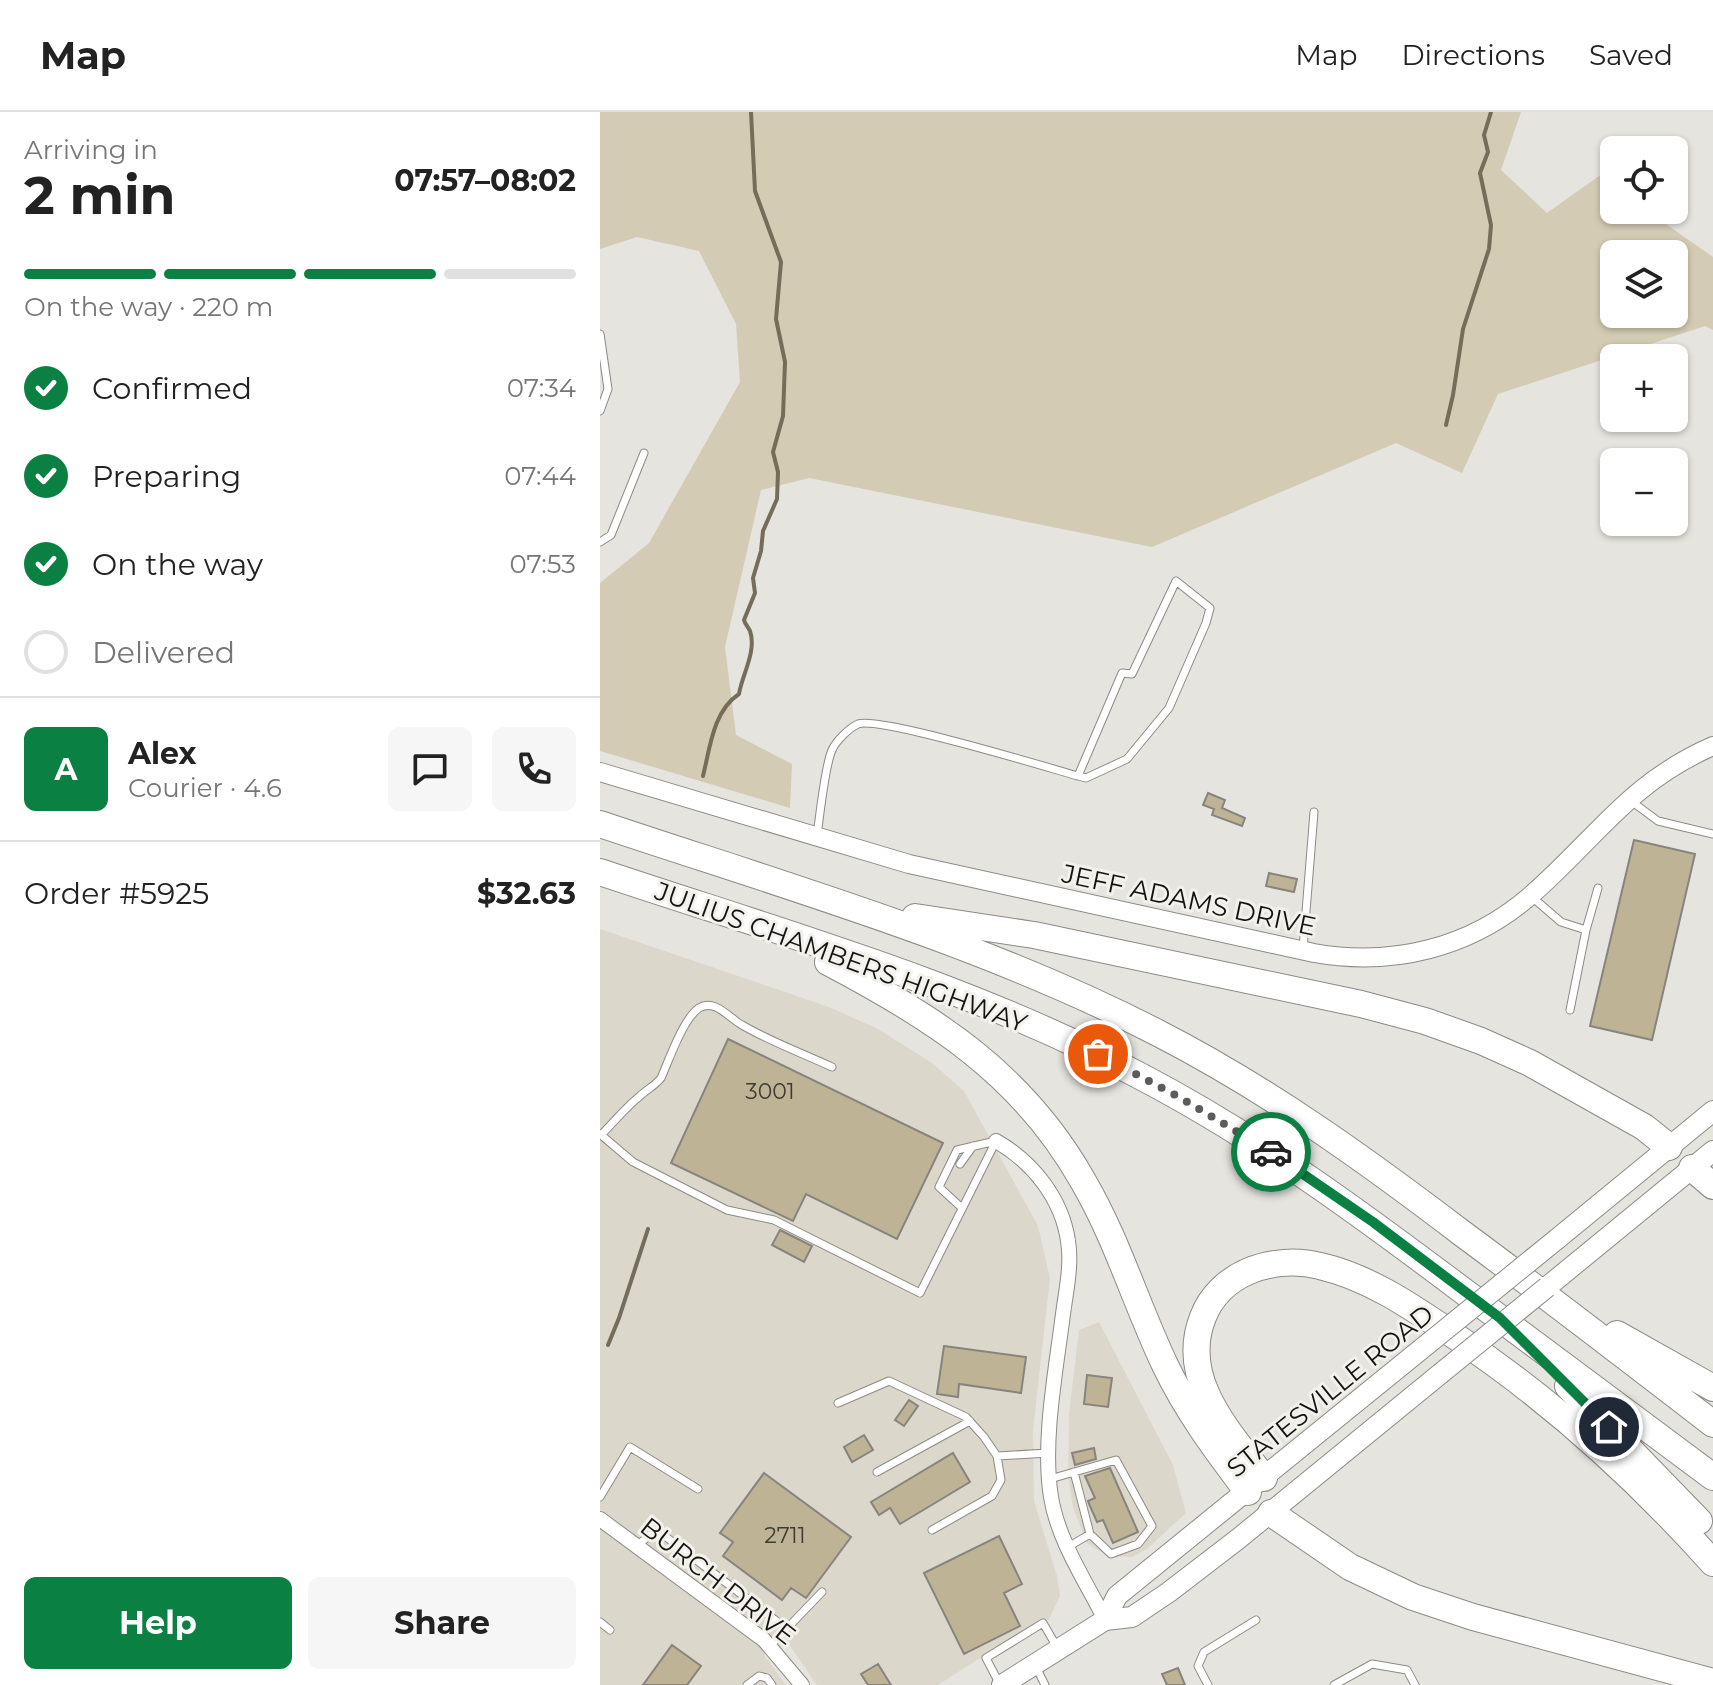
<!DOCTYPE html>
<html lang="en">
<head>
<meta charset="utf-8">
<style>
  :root { --surface:#fff; --page:#f6f6f6; --text:#222; --muted:#767676; --line:#e0e0e0; --accent:#0b8043 }
  body { margin:0; font-family:Montserrat,sans-serif; background:var(--page); color:var(--text); height:100vh; display:flex; flex-direction:column; font-size:30px; white-space:nowrap }
  * { box-sizing:border-box; margin:0 }
  p { font-size:26px; color:var(--muted) }
  .icon { flex:none; width:44px; height:44px; fill:none; stroke:currentColor; stroke-width:2; stroke-linecap:round; stroke-linejoin:round }
  .map { position:relative; flex:1; overflow:hidden }
  .panel { display:flex; flex-direction:column; background:var(--surface); width:600px }
  .panel>* { flex:none }
  .buttons { position:absolute; left:1000px; top:24px; display:grid; gap:16px }
  .buttons a { display:grid; place-items:center; width:88px; height:88px; border-radius:12px; background:var(--surface); box-shadow:0 2px 6px #0004; font-size:40px }
  .pin { position:absolute; display:grid; place-items:center; width:68px; height:68px; color:#fff; margin:-34px; border:4px solid #fff; border-radius:50%; box-shadow:0 2px 8px #0007 }
  .courier { position:absolute; display:grid; place-items:center; width:80px; height:80px; margin:-40px; border:6px solid #0b8043; border-radius:50%; background:#fff; color:#222; box-shadow:0 2px 10px #0007 }
  .head em { font-style:normal; font-weight:700 }
  .head div { display:flex; flex-direction:column-reverse }
  .head { display:flex; align-items:center; justify-content:space-between; height:136px; padding:0 24px }
  h1 { font-size:52px; font-weight:700; line-height:60px }
  .bar { display:grid; grid-template-columns:repeat(4,1fr); gap:12px 8px; align-content:center; height:96px; padding:0 24px }
  .bar i { height:10px; border-radius:6px; background:var(--line) }
  .bar .current { background:var(--accent) }
  .bar p { grid-column:span 4 }
  .line { display:flex; align-items:center; gap:20px; padding:0 24px; border-top:2px solid var(--line) }
  .line div { flex:1 }
  .round { display:grid; place-items:center; flex:none; width:84px; height:84px; border-radius:12px; background:var(--page) }
  ol { padding:0 24px; list-style:none }
  li { display:flex; align-items:center; gap:24px; height:88px }
  li p { margin-inline-start:auto }
  li .icon { padding:8px; border-radius:50%; background:var(--accent); color:#fff; stroke-width:4 }
  li:last-child { color:var(--muted) }
  li i { width:44px; height:44px; border:4px solid var(--line); border-radius:50% }
  .button { display:flex; gap:16px; margin-top:auto; padding:16px 24px }
  .button a { flex:1; height:92px; border-radius:12px; background:var(--accent); color:#fff; font-size:32px; font-weight:700; line-height:92px; text-align:center }
  .button a+a { background:var(--page); color:var(--text) }
  header { display:flex; align-items:center; gap:48px; box-sizing:border-box; height:112px; padding:0 40px; background:var(--surface); border-bottom:2px solid var(--line) }
  header strong { font-size:38px }
  nav { display:flex; gap:44px; margin-inline-start:auto; font-size:28px }
  main { display:flex; flex:1; min-height:0 }
  .map>svg:first-child { display:block }
</style>
</head>
<body>
<header>
<strong>Map</strong>
<nav><a>Map</a><a>Directions</a><a>Saved</a></nav>
</header>
<main>
<section class="panel">
<div class="head"><div><h1>2 min</h1><p>Arriving in</p></div><em>07:57–08:02</em></div>
<div class="bar"><i class="current"></i><i class="current"></i><i class="current"></i><i></i><p>On the way · 220 m</p></div>
<ol>
<li><svg class="icon" aria-label="check" viewBox="0 0 24 24"><path d="M5 12l5 5 9-10"/></svg>Confirmed<p>07:34</p></li>
<li><svg class="icon" aria-label="check" viewBox="0 0 24 24"><path d="M5 12l5 5 9-10"/></svg>Preparing<p>07:44</p></li>
<li><svg class="icon" aria-label="check" viewBox="0 0 24 24"><path d="M5 12l5 5 9-10"/></svg>On the way<p>07:53</p></li>
<li><i></i>Delivered</li>
</ol>
<div class="line" style="height:144px"><b class="round" style="background:var(--accent);color:#fff">A</b><div><b>Alex</b><p>Courier · 4.6</p></div><a class="round"><svg class="icon" aria-label="chat" viewBox="0 0 24 24"><path d="M4 5h16v11H9l-5 4z"/></svg></a><a class="round"><svg class="icon" aria-label="phone" viewBox="0 0 24 24"><path d="M5 4h4l2 5-3 2q2 4 5 5l2-3 5 2v4C11 20 4 13 5 4z"/></svg></a></div>
<div class="line" style="height:104px"><div>Order #5925</div><b>$32.63</b></div>
<div class="button"><a>Help</a><a>Share</a></div>
</section>
<div class="map">
<svg width="1113" height="1573" viewBox="0 0 1113 1573">
  <rect width="100%" height="100%" fill="#e6e4df"/>
  <path fill="#dcd7cb" d="M0 817 229 895 278 917 332 951 364 979 438 1114 450 1166 433 1318 434 1389 457 1464 460 1484 449 1507 397 1535 338 1573H217L188 1531 164 1543 186 1573H0Z
    M499 1210 573 1353 586 1401 547 1437 532 1445 507 1444 487 1431 473 1396 468 1362 469 1301 479 1218Z"/>
  <path fill="#d4cbb4" fill-rule="evenodd" d="M0 0H921L901 58 947 101 999 64 1014 75V98H1046L1113 145V218L1105 214 898 282 862 361 796 331 552 435 209 366 161 378 125 535 136 623 192 652 190 696 0 639V471L49 431 140 270 136 212 99 139 37 125 0 137ZM1014 142H1074V202H1014Z"/>
  <g fill="none" stroke-linecap="round" stroke-linejoin="round">
    <path stroke="#756d59" stroke-width="4" d="M846 313 853 283 863 217 889 137 891 113 880 61 888 40 884 23 891 0
      M103 664C110 636 113 599 139 582 142 563 157 539 150 519 148 515 145 512 144 508L155 481 153 466 161 439 163 419 177 387 178 360 173 340 183 304 185 250 176 207 181 150 155 79 151 0
      M8 1233 19 1206 48 1117"/>
  </g>
  <path fill="#bfb395" stroke="#86847f" stroke-width="2" d="M608 681 625 688 622 696 645 706 642 714 612 703 614 697 603 693Z
    M1034 728 1095 742 1052 928 990 914Z
    M669 761 697 767 694 780 666 774Z
    M128 927 343 1031 297 1127 206 1082 193 1109 71 1051Z
    M180 1118 212 1134 204 1150 172 1133Z
    M344 1234 426 1245 421 1281 359 1272 358 1285 337 1282Z
    M487 1263 512 1266 508 1295 484 1292Z
    M309 1288 318 1294 304 1314 295 1308Z
    M264 1323 273 1338 252 1350 244 1335Z
    M494 1336 496 1347 475 1353 472 1341Z
    M353 1341 370 1370 300 1412 290 1396 279 1403 271 1390Z
    M510 1356 538 1420 513 1431 503 1408 497 1410 490 1394 488 1389 495 1386 485 1364Z
    M164 1361 251 1425 206 1486 191 1476 182 1488 123 1444 133 1430 120 1421Z
    M399 1424 422 1472 404 1481 420 1514 364 1542 324 1461Z
    M72 1533 101 1554 87 1573H43Z
    M278 1552 291 1573H268L261 1562Z
    M578 1556 585 1573H567L562 1562Z"/>
  <g fill="none" stroke-linecap="round" stroke-linejoin="round">
    <g stroke="#8c8a85" stroke-width="9">
      <path id="service" d="M0 222 8 277 0 299
        M0 430 11 423 44 341
        M1031 689 1058 709 1113 722
        M217 723C220 703 225 653 232 638 236 629 249 616 258 612 279 604 446 655 478 664L486 666 527 647 569 596 606 511 610 496 576 469 532 562 522 561 478 664
        M932 785 961 810 986 818 970 898
        M986 818 998 776
        M703 837 714 700
        M0 1022 33 1050 127 1098 174 1108 320 1181 396 1029
        M1 1023C14 1010 26 995 40 984 47 977 55 974 61 966 69 948 83 907 99 896 115 886 130 907 142 913 171 930 202 941 232 955
        M360 1052 373 1034
        M362 1096 339 1075 357 1038 396 1029
        M238 1291 289 1269 366 1305 384 1325 397 1344 448 1341
        M277 1360 370 1309
        M474 1360 490 1422
        M450 1367 516 1348 552 1414 538 1432 511 1442 490 1422 468 1435
        M0 1385 30 1335 98 1377
        M332 1418 392 1384 401 1368 397 1344
        M37 1434 51 1422 66 1425 187 1517
        M0 1510 10 1518
        M170 1534 222 1480
        M436 1555 445 1573
        M399 1571 386 1546 443 1511 458 1537
        M147 1573 159 1564 167 1566 172 1573
        M608 1573 598 1554 604 1540 656 1508
        M734 1573 772 1552 807 1558 815 1573"/>
    </g>
    <g stroke="#8c8a85" stroke-width="16">
      <path id="minor" d="M396 1029C433 1050 462 1087 468 1129 472 1153 466 1179 463 1202 456 1258 442 1330 451 1385 458 1429 486 1469 505 1508
        M0 1407 164 1528 202 1573"/>
    </g>
    <g stroke="#8c8a85" stroke-width="20">
      <path id="tertiary" d="M0 660 309 752 714 841C792 855 870 836 930 784 996 727 1028 671 1113 634"/>
    </g>
    <g stroke="#8c8a85" stroke-width="22">
      <path id="secondary" d="M957 1127 1113 999
        M947 1175 1113 1039
        M505 1508 517 1484 814 1243
        M402 1573 505 1508 532 1505 569 1480 638 1427 840 1262"/>
    </g>
    <g stroke="#8c8a85" stroke-width="28">
      <path id="motorway" d="M0 712C188 775 381 830 558 921 667 977 766 1048 863 1122 947 1184 1030 1248 1113 1312
        M0 760C182 821 370 873 540 964 657 1025 761 1102 866 1181 948 1242 1031 1304 1113 1365
        M315 805 434 823 761 892 825 909 881 929 930 951 1044 1015 1069 1035
        M228 850C333 905 423 962 483 1069 517 1127 536 1192 565 1253 587 1299 617 1339 648 1380
        M1092 1056 1113 1074
        M1017 1222 1113 1276
        M968 1274 1099 1409
        M664 1366C629 1320 578 1267 603 1205 611 1184 628 1168 649 1159 671 1150 697 1148 720 1154 768 1165 809 1193 849 1220 948 1285 1034 1363 1113 1451
        M671 1401 750 1455 813 1485 873 1505 1113 1570"/>
    </g>
    <use href="#service" stroke="#fff" stroke-width="7"/>
    <use href="#minor" stroke="#fff" stroke-width="14"/>
    <use href="#tertiary" stroke="#fff" stroke-width="18"/>
    <use href="#secondary" stroke="#fff" stroke-width="20"/>
    <use href="#motorway" stroke="#fff" stroke-width="26"/>
    <g stroke="#8c8a85" stroke-width="22" stroke-linecap="butt">
      <path id="secondary-bridge" d="M814 1243 957 1127
        M840 1262 947 1175"/>
    </g>
    <use href="#secondary-bridge" stroke="#fff" stroke-width="20"/>
  </g>
  <g fill="none" stroke-linecap="round" stroke-linejoin="round">
    <path stroke="#5e5c5a" stroke-width="8" stroke-dasharray="0 14.4" d="M498 942 579 985 671 1040"/>
    <path stroke="#0b8043" stroke-width="10" d="M671 1040 773 1110 900 1206 1009 1315"/>
  </g>
  <g text-anchor="middle" stroke-width="6" stroke-linejoin="round" paint-order="stroke">
    <g font-size="22" fill="#3f3b33">
      <text x="170" y="987">3001</text>
      <text x="185" y="1431">2711</text>
    </g>
    <g font-size="26" fill="#141312" stroke="#f3f1ec">
      <text transform="translate(589 788) rotate(12)" y="9">JEFF ADAMS DRIVE</text>
      <text transform="translate(241 845) rotate(20)" y="9">JULIUS CHAMBERS HIGHWAY</text>
      <text transform="translate(730 1279) rotate(-39)" y="9">STATESVILLE ROAD</text>
      <text transform="translate(118 1469) rotate(38)" y="9">BURCH DRIVE</text>
    </g>
  </g>
</svg>
<div class="buttons">
<a><svg class="icon" aria-label="locate" viewBox="0 0 24 24"><circle cx="12" cy="12" r="6"/><path d="M12 2v4M12 18v4M2 12h4M18 12h4"/></svg></a>
<a><svg class="icon" aria-label="layers" viewBox="0 0 24 24"><path d="M12 4l9 5-9 5-9-5zM3 14l9 5 9-5"/></svg></a>
<a>+</a>
<a>−</a>
</div>
<div class="pin" style="left:498px;top:942px;background:#ea580c"><svg class="icon" aria-label="bag" viewBox="0 0 24 24"><path d="M5 8h14l-1 12H6zM9 8a3 3 0 0 1 6 0"/></svg></div>
<div class="pin" style="left:1009px;top:1315px;background:#1f2937"><svg class="icon" aria-label="home" viewBox="0 0 24 24"><path d="M3 11l9-7 9 7M6 9v11h12V9"/></svg></div>
<div class="courier" style="left:671px;top:1040px"><svg class="icon" aria-label="car" viewBox="0 0 24 24"><path d="M5 17H2v-5l4-1 3-4h7l3 4 3 1v5h-3M9 17h6M6 11h13"/><circle cx="7" cy="17" r="2"/><circle cx="17" cy="17" r="2"/></svg></div>
</div>
</main>
</body>
</html>
